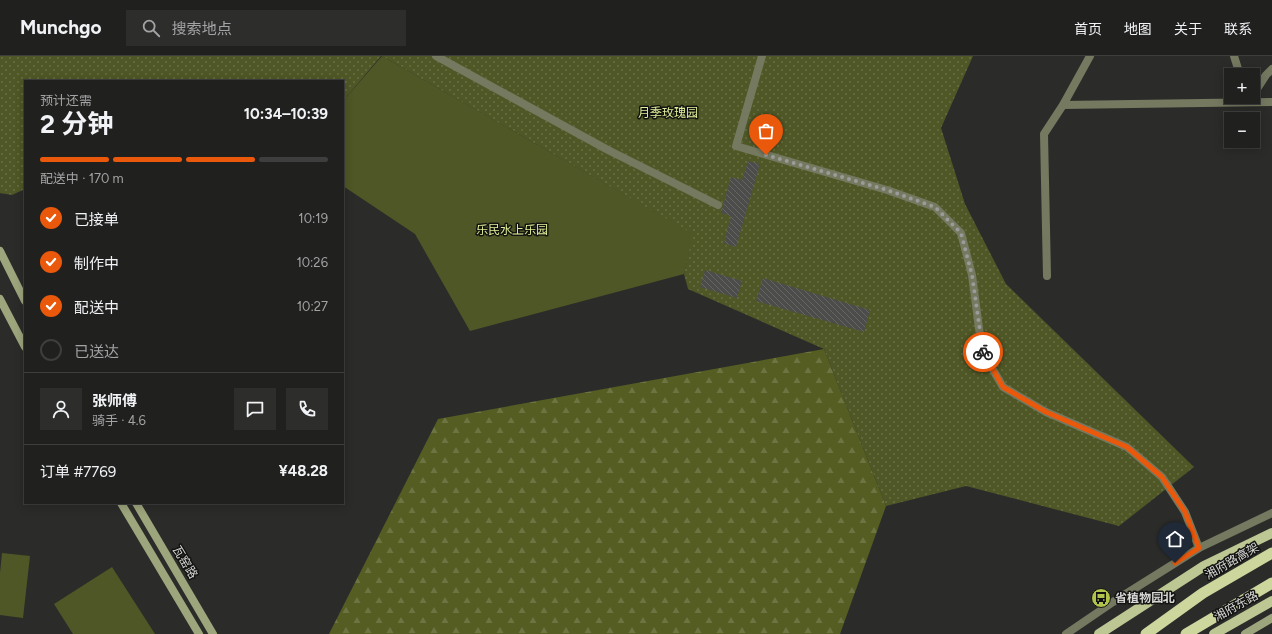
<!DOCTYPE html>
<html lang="zh">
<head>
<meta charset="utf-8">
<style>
  :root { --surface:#20211f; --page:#2d2e2c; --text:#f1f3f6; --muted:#a2a3a4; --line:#3d3e3d; --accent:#ea580c }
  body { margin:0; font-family:Figtree,"Noto Sans SC",sans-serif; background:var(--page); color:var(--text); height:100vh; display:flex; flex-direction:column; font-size:15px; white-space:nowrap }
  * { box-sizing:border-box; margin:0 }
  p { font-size:13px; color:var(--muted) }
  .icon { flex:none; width:22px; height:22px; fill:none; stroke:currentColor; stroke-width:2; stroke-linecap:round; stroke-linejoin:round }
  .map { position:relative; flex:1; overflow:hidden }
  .side { position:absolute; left:24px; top:24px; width:320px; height:424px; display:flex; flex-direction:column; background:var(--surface); border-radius:0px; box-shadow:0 2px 10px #0003,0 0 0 1px var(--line) }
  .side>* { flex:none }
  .tools { position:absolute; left:1224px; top:12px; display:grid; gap:8px }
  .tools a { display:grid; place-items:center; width:36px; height:36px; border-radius:0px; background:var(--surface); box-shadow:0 2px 10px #0003,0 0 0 1px var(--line); font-size:20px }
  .pin { position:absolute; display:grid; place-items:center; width:34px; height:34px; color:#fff; margin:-41px -17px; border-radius:50% 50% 50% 0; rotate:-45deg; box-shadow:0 0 4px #0007 }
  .pin .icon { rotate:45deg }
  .courier { position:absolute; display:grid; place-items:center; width:40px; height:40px; margin:-20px; border:3px solid #ea580c; border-radius:50%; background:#fff; color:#222; box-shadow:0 1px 5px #0007 }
  .head em { font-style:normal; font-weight:700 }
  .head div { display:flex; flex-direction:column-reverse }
  .head { display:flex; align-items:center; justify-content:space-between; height:68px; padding:0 16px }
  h1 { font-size:26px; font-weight:700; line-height:30px }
  .bar { display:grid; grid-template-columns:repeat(4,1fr); gap:6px 4px; align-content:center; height:48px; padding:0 16px }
  .bar i { height:5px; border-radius:3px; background:var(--line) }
  .bar .selected { background:var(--accent) }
  .bar p { grid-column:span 4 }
  .line { display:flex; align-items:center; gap:10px; padding:0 16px; border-top:1px solid var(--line) }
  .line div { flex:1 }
  .round { display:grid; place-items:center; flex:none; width:42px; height:42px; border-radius:0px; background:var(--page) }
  ol { padding:0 16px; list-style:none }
  li { display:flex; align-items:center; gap:12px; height:44px }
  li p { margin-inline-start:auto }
  li .icon { padding:4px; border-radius:50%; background:var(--accent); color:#fff; stroke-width:4 }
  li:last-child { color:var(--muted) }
  li i { width:22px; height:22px; border:2px solid var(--line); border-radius:50% }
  header { display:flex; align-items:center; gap:24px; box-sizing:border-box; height:56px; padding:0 20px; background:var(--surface); border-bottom:1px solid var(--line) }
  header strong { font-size:19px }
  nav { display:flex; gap:22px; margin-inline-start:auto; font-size:14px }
  .search { width:280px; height:36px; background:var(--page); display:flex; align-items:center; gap:10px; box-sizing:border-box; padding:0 14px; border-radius:0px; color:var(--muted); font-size:15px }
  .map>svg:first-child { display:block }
</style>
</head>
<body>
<header>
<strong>Munchgo</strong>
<div class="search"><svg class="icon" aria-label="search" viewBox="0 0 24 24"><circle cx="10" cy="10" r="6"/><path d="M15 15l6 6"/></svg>搜索地点</div>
<nav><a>首页</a><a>地图</a><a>关于</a><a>联系</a></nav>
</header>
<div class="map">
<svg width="1272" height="578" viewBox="0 0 1272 578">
  <defs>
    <pattern id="forest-firs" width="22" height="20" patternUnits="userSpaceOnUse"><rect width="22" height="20" fill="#555d23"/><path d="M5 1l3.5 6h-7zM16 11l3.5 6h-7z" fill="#6d7442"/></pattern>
    <pattern id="garden-dots" width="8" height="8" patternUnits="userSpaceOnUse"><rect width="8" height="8" fill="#4f5726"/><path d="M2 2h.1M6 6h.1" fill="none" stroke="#686e45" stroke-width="1.8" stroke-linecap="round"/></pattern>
    <pattern id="building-back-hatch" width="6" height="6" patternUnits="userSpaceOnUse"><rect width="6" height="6" fill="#4c4d4a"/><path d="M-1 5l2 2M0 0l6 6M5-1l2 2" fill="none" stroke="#656663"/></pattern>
  </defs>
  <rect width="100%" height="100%" fill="#2b2c29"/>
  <path fill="url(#forest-firs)" d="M824 293 886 450 840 578H329L438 363Z"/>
  <path fill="#4f5726" d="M382 0 694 178 684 218 470 275 415 178 343 130V45Z
    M2 497 30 500 23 562 0 559V517Z
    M112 511 155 578H73L54 548Z"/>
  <path fill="url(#garden-dots)" d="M0 0H381L343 45V25H25V133L12 139 0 137Z
    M382 0H973L941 72 965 148 1006 228 1194 411 1119 470 966 430 886 450 824 293 688 233 684 218 693 178Z"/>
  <path fill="url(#building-back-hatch)" d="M748 105 760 108 736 191 724 187 731 160 721 157 731 121 742 124Z
    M705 214 742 225 737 242 700 231Z
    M763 222 870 254 864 276 756 245Z"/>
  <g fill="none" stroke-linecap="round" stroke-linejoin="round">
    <path stroke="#747960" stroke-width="8" d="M436 0 608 94 718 149
      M762 0 736 90 887 134 935 151 961 177 972 219 982 295 1003 331 1046 356 1127 391 1162 421 1185 456 1199 492
      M1234 0 1240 19
      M1253 39 1266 19 1272 13
      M1063 49 1272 46
      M1047 220 1044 78 1063 49 1090 0"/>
    <path stroke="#747960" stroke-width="8" d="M1066 578 1113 546 1199 492 1272 457"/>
    <path stroke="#9da57d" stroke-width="8" d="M0 195 25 245
      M0 243 25 291
      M121 447 199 578
      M136 447 213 578
      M1245 578 1272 562"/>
    <path stroke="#bdc793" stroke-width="10" d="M1099 578 1204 510 1272 477
      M1214 578 1272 545"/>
    <path stroke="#ccd69d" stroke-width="11" d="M1146 578 1203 537 1272 497
      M1186 578 1272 527"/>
  </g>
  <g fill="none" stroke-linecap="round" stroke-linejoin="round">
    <path stroke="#9b9b99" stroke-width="4" stroke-dasharray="0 7.2" d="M766 99 887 134 935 151 961 177 972 219 983 296"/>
    <path stroke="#ea580c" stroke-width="5" d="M983 296 1003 331 1046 356 1127 391 1162 421 1185 456 1199 492 1175 507"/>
  </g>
  <defs>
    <g id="bus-disc" transform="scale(1)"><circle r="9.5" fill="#b2c34c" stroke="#131412"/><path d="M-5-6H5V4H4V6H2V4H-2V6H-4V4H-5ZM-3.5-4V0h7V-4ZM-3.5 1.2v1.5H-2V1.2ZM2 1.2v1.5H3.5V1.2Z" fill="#111"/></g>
  </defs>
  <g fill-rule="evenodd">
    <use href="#bus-disc" x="1101" y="542"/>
  </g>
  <g text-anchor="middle" stroke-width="3" stroke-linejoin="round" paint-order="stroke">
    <g font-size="12" fill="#dfee97" stroke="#131412">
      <text x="668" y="61">月季玫瑰园</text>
      <text x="512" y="178">乐民水上乐园</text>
    </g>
    <g font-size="12" fill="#d7d7d5" stroke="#131412">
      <text transform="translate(1232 505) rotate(-30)" y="4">湘府路高架</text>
      <text transform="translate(185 506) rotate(59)" y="4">瓦窑路</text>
      <text transform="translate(1236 550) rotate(-29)" y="4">湘府东路</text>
    </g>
    <g font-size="12" font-weight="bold" fill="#d7d7d5" stroke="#131412" text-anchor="start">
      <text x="1115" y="546">省植物园北</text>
    </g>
  </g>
</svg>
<div class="tools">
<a>+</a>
<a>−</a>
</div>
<div class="pin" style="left:766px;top:99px;background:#ea580c"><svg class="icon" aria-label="bag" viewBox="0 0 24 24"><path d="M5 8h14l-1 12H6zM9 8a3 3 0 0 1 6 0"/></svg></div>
<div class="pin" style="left:1175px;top:507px;background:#1f2937"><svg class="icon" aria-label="home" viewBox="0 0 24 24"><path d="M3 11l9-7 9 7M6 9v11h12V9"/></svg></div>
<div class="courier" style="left:983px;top:296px"><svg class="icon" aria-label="bike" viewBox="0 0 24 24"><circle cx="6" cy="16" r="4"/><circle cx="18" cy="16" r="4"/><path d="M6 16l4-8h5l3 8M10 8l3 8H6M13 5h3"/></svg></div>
<section class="side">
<div class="head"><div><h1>2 分钟</h1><p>预计还需</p></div><em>10:34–10:39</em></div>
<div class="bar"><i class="selected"></i><i class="selected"></i><i class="selected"></i><i></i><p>配送中 · 170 m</p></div>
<ol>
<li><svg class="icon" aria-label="check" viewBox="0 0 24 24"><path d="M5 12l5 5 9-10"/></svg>已接单<p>10:19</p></li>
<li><svg class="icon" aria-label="check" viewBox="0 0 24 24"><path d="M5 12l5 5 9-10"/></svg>制作中<p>10:26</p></li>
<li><svg class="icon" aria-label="check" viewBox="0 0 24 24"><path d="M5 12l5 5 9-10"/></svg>配送中<p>10:27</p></li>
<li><i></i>已送达</li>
</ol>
<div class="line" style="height:72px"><a class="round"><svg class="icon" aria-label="person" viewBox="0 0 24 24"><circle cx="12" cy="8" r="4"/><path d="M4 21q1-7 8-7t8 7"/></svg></a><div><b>张师傅</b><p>骑手 · 4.6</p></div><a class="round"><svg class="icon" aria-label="chat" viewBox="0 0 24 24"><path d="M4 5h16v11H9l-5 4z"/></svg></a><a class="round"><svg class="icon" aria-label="phone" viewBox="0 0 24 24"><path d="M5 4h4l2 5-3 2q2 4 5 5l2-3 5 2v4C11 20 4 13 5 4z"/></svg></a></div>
<div class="line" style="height:52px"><div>订单 #7769</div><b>¥48.28</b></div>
</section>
</div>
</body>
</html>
